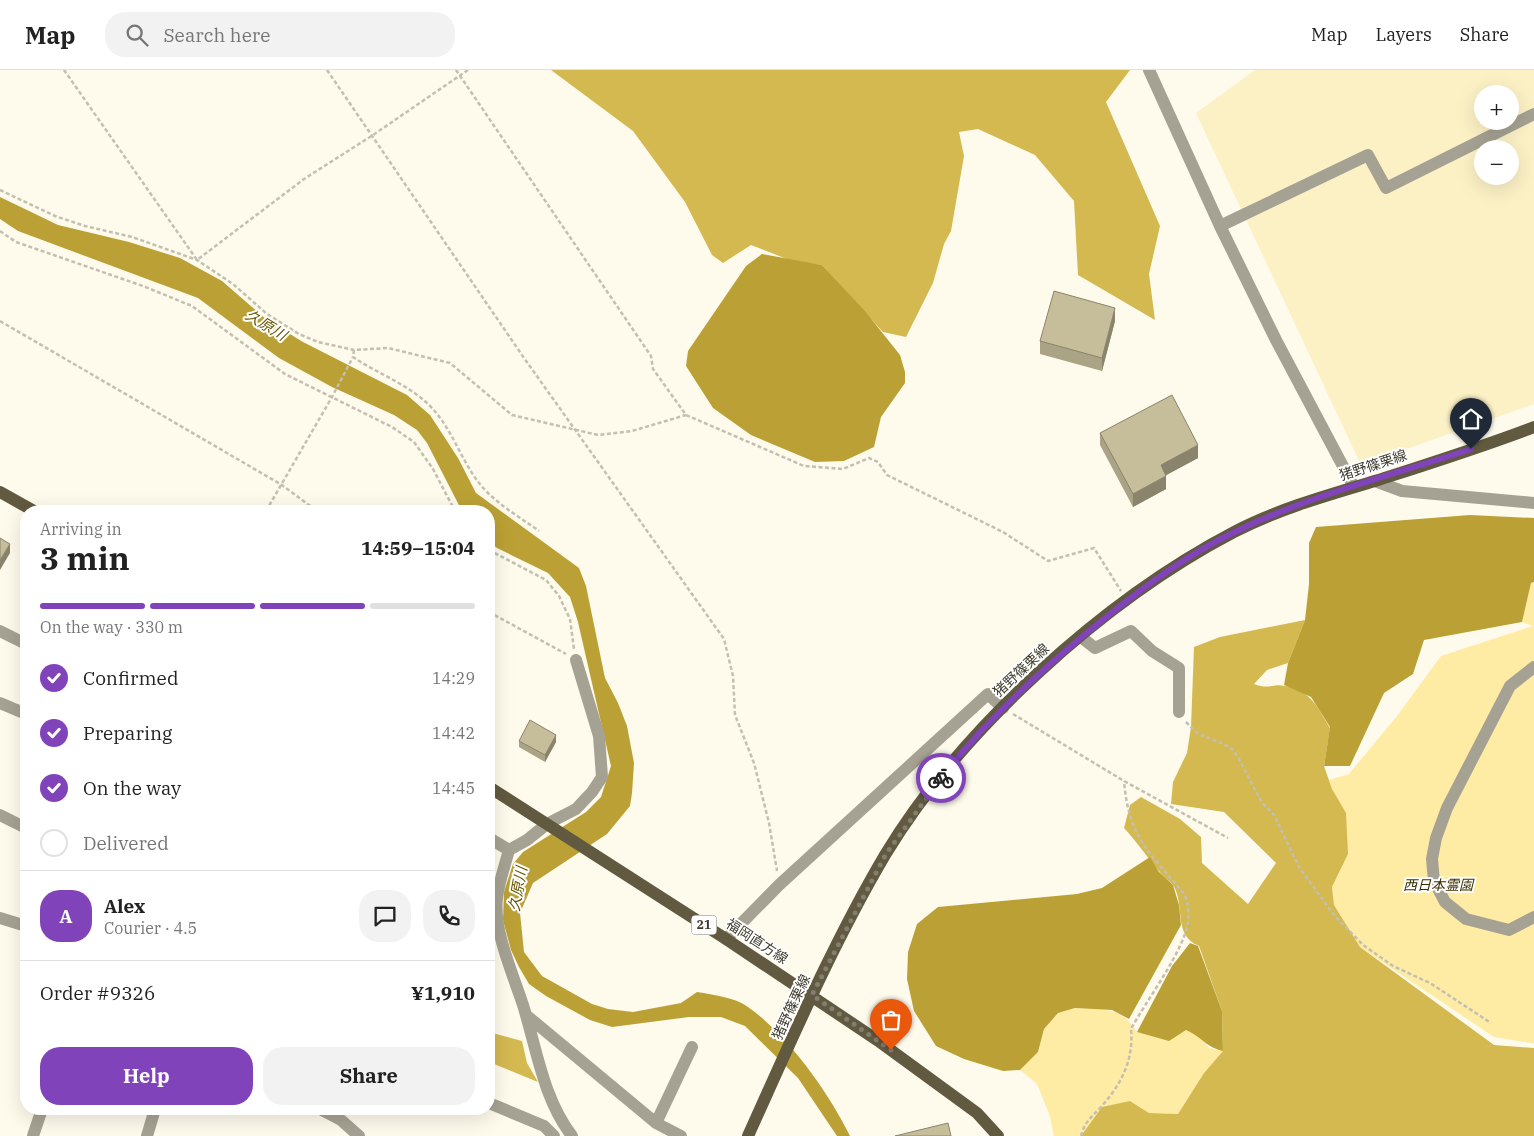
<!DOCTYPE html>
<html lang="en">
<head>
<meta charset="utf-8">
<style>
  :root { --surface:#fff; --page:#f2f2f2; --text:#222; --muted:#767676; --line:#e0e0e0; --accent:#8143b9 }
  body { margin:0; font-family:"IBM Plex Serif","Noto Sans JP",serif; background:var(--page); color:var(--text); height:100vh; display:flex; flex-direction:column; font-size:19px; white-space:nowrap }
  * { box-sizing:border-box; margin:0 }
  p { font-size:16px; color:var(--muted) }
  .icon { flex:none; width:28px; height:28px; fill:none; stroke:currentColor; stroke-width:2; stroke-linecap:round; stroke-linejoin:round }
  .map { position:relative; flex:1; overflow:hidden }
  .panel { position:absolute; left:20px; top:435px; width:475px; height:610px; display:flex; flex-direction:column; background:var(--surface); border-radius:20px; box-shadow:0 5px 20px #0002 }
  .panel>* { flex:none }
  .controls { position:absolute; left:1474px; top:15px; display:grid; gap:10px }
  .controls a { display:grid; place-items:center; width:45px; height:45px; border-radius:50%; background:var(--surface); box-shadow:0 5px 20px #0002; font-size:25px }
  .pin { position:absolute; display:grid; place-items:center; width:42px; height:42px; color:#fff; margin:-51px -21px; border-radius:50% 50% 50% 0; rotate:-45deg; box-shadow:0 0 5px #0007 }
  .pin .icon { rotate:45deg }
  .courier { position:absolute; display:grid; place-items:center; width:50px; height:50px; margin:-25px; border:4px solid #8143b9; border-radius:50%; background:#fff; color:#222; box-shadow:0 1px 6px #0007 }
  .summary em { font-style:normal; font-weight:700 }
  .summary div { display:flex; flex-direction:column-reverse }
  .summary { display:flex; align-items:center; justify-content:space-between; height:85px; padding:0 20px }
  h1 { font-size:32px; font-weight:700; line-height:38px }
  .bar { display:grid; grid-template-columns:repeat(4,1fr); gap:8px 5px; align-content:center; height:60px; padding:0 20px }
  .bar i { height:6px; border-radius:4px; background:var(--line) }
  .bar .on { background:var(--accent) }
  .bar p { grid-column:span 4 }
  .line { display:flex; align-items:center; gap:12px; padding:0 20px; border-top:1px solid var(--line) }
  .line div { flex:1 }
  .round { display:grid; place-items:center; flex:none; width:52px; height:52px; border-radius:20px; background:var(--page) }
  ol { padding:0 20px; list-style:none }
  li { display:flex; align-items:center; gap:15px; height:55px }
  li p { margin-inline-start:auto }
  li .icon { padding:5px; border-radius:50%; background:var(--accent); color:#fff; stroke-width:4 }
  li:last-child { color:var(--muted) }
  li i { width:28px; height:28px; border:2px solid var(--line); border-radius:50% }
  .primary-button { display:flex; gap:10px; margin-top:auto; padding:10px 20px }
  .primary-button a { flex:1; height:58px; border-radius:20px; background:var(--accent); color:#fff; font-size:20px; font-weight:700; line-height:58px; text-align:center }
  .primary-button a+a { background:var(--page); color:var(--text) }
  header { display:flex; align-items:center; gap:30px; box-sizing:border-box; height:70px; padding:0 25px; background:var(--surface); border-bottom:1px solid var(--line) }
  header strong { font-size:24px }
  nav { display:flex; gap:28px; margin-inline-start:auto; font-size:18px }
  .search { width:350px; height:45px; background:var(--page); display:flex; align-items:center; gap:12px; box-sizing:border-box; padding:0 18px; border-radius:20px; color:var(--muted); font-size:19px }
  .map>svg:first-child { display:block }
</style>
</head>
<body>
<header>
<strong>Map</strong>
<div class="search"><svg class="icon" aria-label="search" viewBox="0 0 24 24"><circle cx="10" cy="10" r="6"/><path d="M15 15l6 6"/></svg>Search here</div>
<nav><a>Map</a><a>Layers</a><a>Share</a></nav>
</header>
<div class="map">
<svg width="1534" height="1066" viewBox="0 0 1534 1066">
  <rect width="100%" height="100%" fill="#fefaec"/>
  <path fill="#fcf1c5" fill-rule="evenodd" d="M1255 0H1534V334L1361 395 1196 43ZM1482 24H1510V51H1482ZM1482 79H1510V106H1482Z"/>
  <path fill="#ffeca4" d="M1534 512V973H1530L1494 967 1360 877 1334 835 1332 817 1348 784 1329 710 1349 704 1397 646 1441 586 1533 556 1522 552 1531 513Z
    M1075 938C1103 940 1121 936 1137 962L1150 965 1186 960 1201 967 1209 978 1223 981 1204 1003 1178 1044 1149 1043 1130 1031 1089 1057 1081 1066H1054L1050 1046 1037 1014 1020 1000 1038 982 1044 959 1058 943Z"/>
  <path fill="#d4b951" d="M551 0H1130L1106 32 1160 156 1149 204 1155 250 1078 205 1074 131 1035 85 978 59 959 62 964 86 951 161 944 174 933 213 906 267 883 262 822 195 792 191 751 175 723 193 712 185 685 132 633 61Z
    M1305 550 1288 593 1267 600 1254 614C1270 620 1273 613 1285 616 1312 621 1317 637 1330 658L1324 696 1332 719 1346 743 1348 784 1332 817 1334 835 1360 877 1494 975 1534 978V1066H1081L1102 1037 1130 1031 1149 1043 1178 1044 1204 1003 1223 981 1222 941 1199 876C1172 865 1186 835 1173 815 1169 810 1162 806 1159 801 1147 787 1137 772 1124 758L1130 735 1141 727 1180 749 1201 767 1202 793 1248 834 1276 793 1224 742 1171 734 1173 712 1187 683 1191 657 1194 577 1220 567Z
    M489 962 522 971 527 993 538 1012 489 992Z"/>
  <path fill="#bba135" d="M0 127 58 155 129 172 180 188 222 211 267 250 303 272 407 325 430 345 458 388 476 423 579 498 586 516 605 608 618 633 627 656 634 693 632 723 630 736 607 764 533 813 520 843 524 882 542 906 592 934 608 939 633 942 681 933 697 922C714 925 734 927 748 937 788 965 829 1023 850 1066H837L798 1008 745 956 721 947H689L612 957 590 950 546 926 529 914 519 897 511 880 503 850 504 822 513 794 523 782 586 742 601 727 611 696 578 552 570 527 548 503 497 478 489 472V441H462L427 373 417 360 394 345 332 317 279 288 198 228 18 161 0 149Z
    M762 184 822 195 865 241 900 285 905 302V313L881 347 874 377 844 391 815 392 751 365 713 338 686 296 688 281 746 196Z
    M1470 445 1534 448V512L1531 513 1522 552 1424 570 1413 604 1384 623 1350 696H1324L1330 657 1311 627 1284 615 1288 593 1305 550 1309 514V473L1316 457Z
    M1150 787 1159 802 1173 815 1179 835 1181 855 1129 949 1112 940 1075 938 1058 943 1044 959 1038 982 1020 1000 1003 1001 964 989 936 976 914 941 907 909 908 882 917 854 938 837 1077 824 1102 818Z
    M1190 873 1198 876 1222 941 1223 981C1206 977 1203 968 1186 960L1169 971 1137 962 1172 896Z"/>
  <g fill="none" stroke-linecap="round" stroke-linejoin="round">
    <path stroke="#c3bfb1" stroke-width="2.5" stroke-dasharray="4 2.5" stroke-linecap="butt" d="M64 0 197 190 304 109 373 65 468 0
      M327 0 524 288 724 569 733 606 735 645 754 693 769 753 777 801
      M456 0 651 286 653 299 686 345 804 396 843 399 869 388 878 392 887 405 1003 462 1048 491 1094 478 1121 521
      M0 120 55 146 85 156 132 167 197 190 233 214 267 244 299 264 318 272 354 280 388 278 450 293 512 345 598 365 632 361 686 345
      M0 161 16 172 143 216 192 236 285 304 392 357 414 372 433 399 455 441
      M0 251 282 415 317 441
      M354 280 353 287C378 304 408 314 430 336 455 361 462 397 487 422 502 437 521 448 539 461
      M266 441 332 327 353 287
      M489 480 546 510 559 526 570 549 574 579
      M489 542 566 584
      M1013 644 1124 711 1228 768
      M1186 652 1197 663 1230 677 1238 687 1262 733 1274 745 1299 797 1334 845 1363 875 1393 896 1430 913 1491 953
      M1081 1066C1085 1051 1090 1049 1100 1038 1121 1015 1134 990 1131 959 1146 931 1184 881 1188 852 1189 843 1188 834 1185 825 1150 782 1129 770 1124 711"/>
    <path stroke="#a6a293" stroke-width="12" d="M1149 0 1220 156 1276 270 1354 417
      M1220 156 1368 85 1386 118 1534 44
      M1375 411 1402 421 1534 433
      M0 561 26 574
      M1081 567 1095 578 1131 561 1152 581 1179 598V642
      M1534 597 1510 616 1447 738 1436 768 1432 789 1434 811 1445 832 1466 849 1509 860 1534 847
      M0 633 26 644
      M0 745 26 758
      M489 768 509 780
      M0 848 26 856
      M726 869 779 815 988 624 1003 638
      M526 945 656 1053 681 1066
      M489 1033 544 1056 554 1066
      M320 1039 341 1050 359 1066
      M656 1053 692 977
      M33 1066 42 1039
      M147 1066 155 1039
      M572 1066C543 1028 537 980 523 935 513 904 493 860 497 828 499 812 505 795 509 780L527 770 547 754 576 739 592 722 602 707 599 666 576 590"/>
    <path stroke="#615a40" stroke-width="12" d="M0 422 34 441
      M489 717 726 869 877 970 977 1043 998 1066
      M748 1066C791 971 832 875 885 785 961 659 1104 530 1234 462 1278 439 1328 425 1375 411 1428 394 1482 377 1534 357"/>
  </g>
  <path fill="#aaa385" d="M1115 251 1102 301 1040 284V271Z
    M1100 363 1198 388 1166 405V419L1133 437 1100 375Z
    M519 671 556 672 545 692 519 677Z"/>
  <path fill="#8b846c" d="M1115 238V251L1102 301V288Z
    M1198 375V388L1161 408V395Z
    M1166 406V419L1133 437V424Z
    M10 474V483L0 500V490Z
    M556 665V672L545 692V685Z"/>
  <path fill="#c6bd9b" stroke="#8b846c" d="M1054 221 1115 238 1102 288 1040 271Z
    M1172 325 1198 375 1161 395 1166 406 1133 424 1100 363Z
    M0 468 10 474 0 490Z
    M530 650 556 665 545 685 519 671Z
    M948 1053 951 1066H895Z"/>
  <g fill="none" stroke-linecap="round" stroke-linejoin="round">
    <path stroke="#827e70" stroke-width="5" stroke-dasharray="0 9" d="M891 980 812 925 886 784 941 708"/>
    <path stroke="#8143b9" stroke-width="6" d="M941 708C990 646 1047 594 1109 545 1148 514 1190 483 1235 462 1310 425 1393 405 1471 379"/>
  </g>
  <g text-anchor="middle" stroke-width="4" stroke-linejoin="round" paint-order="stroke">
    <rect fill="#fff" stroke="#79766c" stroke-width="1" x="691.5" y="845.5" width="25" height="19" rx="4"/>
    <g font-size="12" font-weight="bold" fill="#3f3b2d">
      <text x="704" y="859">21</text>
    </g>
    <g font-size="14" fill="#3f3b2d" stroke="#fff">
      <text transform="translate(1373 395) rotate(-18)" y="5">猪野篠栗線</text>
      <text transform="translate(1021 600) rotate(-43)" y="5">猪野篠栗線</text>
      <text transform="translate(757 871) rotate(33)" y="5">福岡直方線</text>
      <text transform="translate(791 937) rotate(-65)" y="5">猪野篠栗線</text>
    </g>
    <g font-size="14" font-style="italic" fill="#3a2f01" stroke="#fff">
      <text x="1438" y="820">西日本霊園</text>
    </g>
    <g font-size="15" font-style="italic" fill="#685600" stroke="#fff">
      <text transform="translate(266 255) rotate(31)" y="5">久原川</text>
      <text transform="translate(518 819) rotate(-80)" y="5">久原川</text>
    </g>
  </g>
</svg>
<div class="controls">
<a>+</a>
<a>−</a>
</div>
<div class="pin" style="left:891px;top:980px;background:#ea580c"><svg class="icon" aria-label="bag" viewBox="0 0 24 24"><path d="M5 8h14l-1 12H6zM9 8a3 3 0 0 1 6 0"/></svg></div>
<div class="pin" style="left:1471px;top:379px;background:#1f2937"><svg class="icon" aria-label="home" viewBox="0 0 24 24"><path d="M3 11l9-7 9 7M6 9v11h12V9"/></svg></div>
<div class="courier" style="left:941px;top:708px"><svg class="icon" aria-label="bike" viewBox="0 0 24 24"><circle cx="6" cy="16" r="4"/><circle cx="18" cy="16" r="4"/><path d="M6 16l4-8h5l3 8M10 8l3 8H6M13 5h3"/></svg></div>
<section class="panel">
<div class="summary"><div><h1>3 min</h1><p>Arriving in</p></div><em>14:59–15:04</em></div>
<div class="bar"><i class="on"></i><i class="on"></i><i class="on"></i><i></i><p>On the way · 330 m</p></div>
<ol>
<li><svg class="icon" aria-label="check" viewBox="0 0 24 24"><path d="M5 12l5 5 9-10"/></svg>Confirmed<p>14:29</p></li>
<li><svg class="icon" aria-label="check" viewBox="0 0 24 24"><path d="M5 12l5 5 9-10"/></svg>Preparing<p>14:42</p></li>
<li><svg class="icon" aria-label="check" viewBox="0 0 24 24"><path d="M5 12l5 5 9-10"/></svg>On the way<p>14:45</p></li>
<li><i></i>Delivered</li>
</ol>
<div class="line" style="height:90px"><b class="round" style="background:var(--accent);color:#fff">A</b><div><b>Alex</b><p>Courier · 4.5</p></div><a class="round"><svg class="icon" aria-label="chat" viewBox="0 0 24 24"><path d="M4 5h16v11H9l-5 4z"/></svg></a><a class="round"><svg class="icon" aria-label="phone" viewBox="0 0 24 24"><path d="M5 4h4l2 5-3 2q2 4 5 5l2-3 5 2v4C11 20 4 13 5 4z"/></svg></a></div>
<div class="line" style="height:65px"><div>Order #9326</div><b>¥1,910</b></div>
<div class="primary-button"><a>Help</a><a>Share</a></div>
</section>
</div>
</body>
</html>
